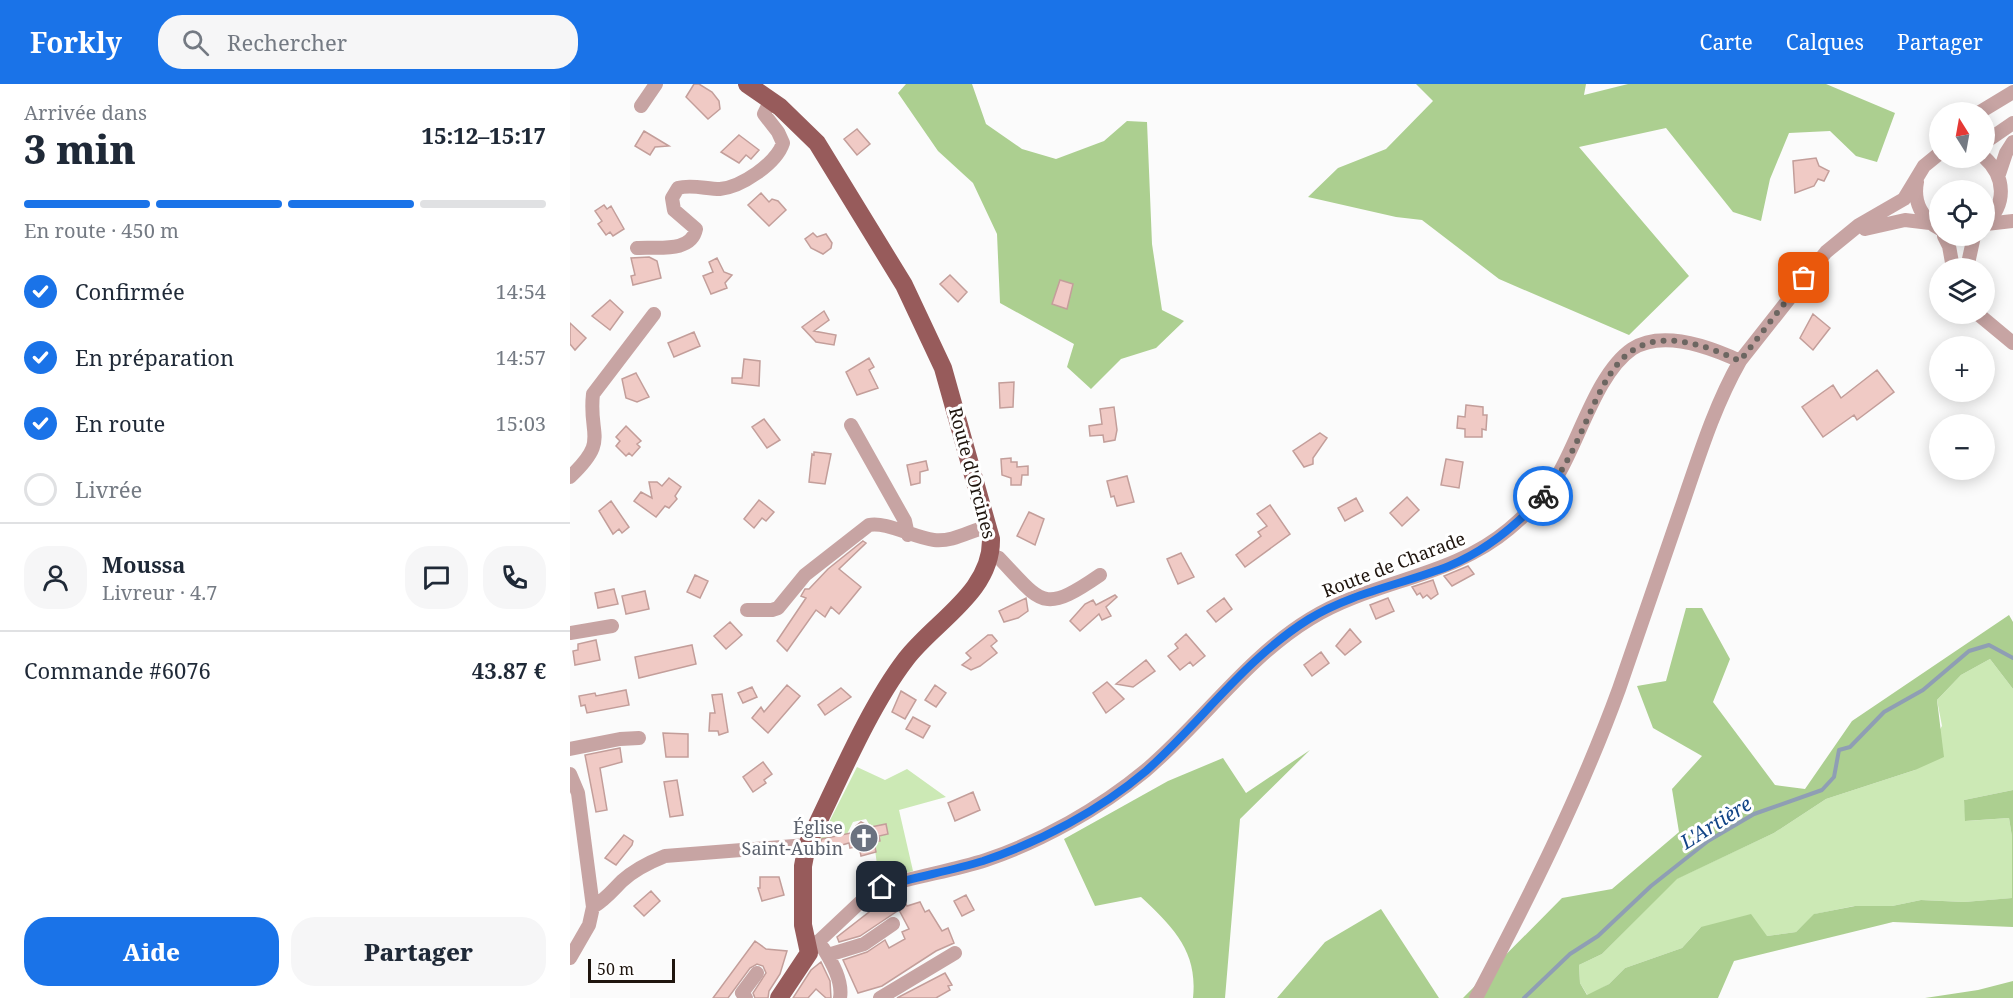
<!DOCTYPE html>
<html lang="fr">
<head>
<meta charset="utf-8">
<style>
  :root { --surface:#fff; --page:#f6f6f7; --text:#1f2937; --muted:#747a83; --line:#e0e1e3; --accent:#1a73e8 }
  body { margin:0; font-family:"Noto Serif",serif; background:var(--page); color:var(--text); height:100vh; display:flex; flex-direction:column; font-size:22px; white-space:nowrap }
  * { box-sizing:border-box; margin:0 }
  p { font-size:20px; color:var(--muted) }
  .icon { flex:none; width:33px; height:33px; fill:none; stroke:currentColor; stroke-width:2; stroke-linecap:round; stroke-linejoin:round }
  .map { position:relative; flex:1; overflow:hidden }
  .drawer { display:flex; flex-direction:column; background:var(--surface); width:570px }
  .drawer>* { flex:none }
  .needle { width:39px; rotate:349deg }
  .buttons { position:absolute; left:1359px; top:18px; display:grid; gap:12px }
  .buttons a { display:grid; place-items:center; width:66px; height:66px; border-radius:50%; background:var(--surface); box-shadow:0 3px 15px #0003; font-size:30px }
  .scale { position:absolute; left:18px; bottom:15px; width:87px; box-sizing:border-box; padding-left:6px; border:3px solid #1f150e; border-top:0; font-size:16px; line-height:21px; white-space:nowrap; color:#1f150e; -webkit-text-stroke:4px #fff; paint-order:stroke }
  .pin { position:absolute; display:grid; place-items:center; width:51px; height:51px; color:#fff; margin:-26px; border-radius:12px; box-shadow:0 3px 9px #0006 }
  .courier { position:absolute; display:grid; place-items:center; width:60px; height:60px; margin:-30px; border:4px solid #1a73e8; border-radius:50%; background:#fff; color:#222; box-shadow:0 2px 8px #0007 }
  .overview em { font-style:normal; font-weight:800 }
  .overview div { display:flex; flex-direction:column-reverse }
  .overview { display:flex; align-items:center; justify-content:space-between; height:102px; padding:0 24px }
  h1 { font-size:39px; font-weight:800; line-height:45px }
  .bar { display:grid; grid-template-columns:repeat(4,1fr); gap:9px 6px; align-content:center; height:72px; padding:0 24px }
  .bar i { height:8px; border-radius:4px; background:var(--line) }
  .bar .on { background:var(--accent) }
  .bar p { grid-column:span 4 }
  .line { display:flex; align-items:center; gap:15px; padding:0 24px; border-top:2px solid var(--line) }
  .line div { flex:1 }
  .round { display:grid; place-items:center; flex:none; width:63px; height:63px; border-radius:24px; background:var(--page) }
  ol { padding:0 24px; list-style:none }
  li { display:flex; align-items:center; gap:18px; height:66px }
  li p { margin-inline-start:auto }
  li .icon { padding:6px; border-radius:50%; background:var(--accent); color:#fff; stroke-width:4 }
  li:last-child { color:var(--muted) }
  li i { width:33px; height:33px; border:3px solid var(--line); border-radius:50% }
  .cta { display:flex; gap:12px; margin-top:auto; padding:12px 24px }
  .cta a { flex:1; height:69px; border-radius:24px; background:var(--accent); color:#fff; font-size:24px; font-weight:800; line-height:69px; text-align:center }
  .cta a+a { background:var(--page); color:var(--text) }
  header { display:flex; align-items:center; gap:36px; box-sizing:border-box; height:84px; padding:0 30px; background:var(--accent); color:#fff }
  header strong { font-size:28px }
  nav { display:flex; gap:33px; margin-inline-start:auto; font-size:21px }
  .search { width:420px; height:54px; background:var(--page); display:flex; align-items:center; gap:15px; box-sizing:border-box; padding:0 21px; border-radius:24px; color:var(--muted); font-size:22px }
  main { display:flex; flex:1; min-height:0 }
  .map>svg:first-child { display:block }
</style>
</head>
<body>
<header>
<strong>Forkly</strong>
<div class="search"><svg class="icon" aria-label="search" viewBox="0 0 24 24"><circle cx="10" cy="10" r="6"/><path d="M15 15l6 6"/></svg>Rechercher</div>
<nav><a>Carte</a><a>Calques</a><a>Partager</a></nav>
</header>
<main>
<section class="drawer">
<div class="overview"><div><h1>3 min</h1><p>Arrivée dans</p></div><em>15:12–15:17</em></div>
<div class="bar"><i class="on"></i><i class="on"></i><i class="on"></i><i></i><p>En route · 450 m</p></div>
<ol>
<li><svg class="icon" aria-label="check" viewBox="0 0 24 24"><path d="M5 12l5 5 9-10"/></svg>Confirmée<p>14:54</p></li>
<li><svg class="icon" aria-label="check" viewBox="0 0 24 24"><path d="M5 12l5 5 9-10"/></svg>En préparation<p>14:57</p></li>
<li><svg class="icon" aria-label="check" viewBox="0 0 24 24"><path d="M5 12l5 5 9-10"/></svg>En route<p>15:03</p></li>
<li><i></i>Livrée</li>
</ol>
<div class="line" style="height:108px"><a class="round"><svg class="icon" aria-label="person" viewBox="0 0 24 24"><circle cx="12" cy="8" r="4"/><path d="M4 21q1-7 8-7t8 7"/></svg></a><div><b>Moussa</b><p>Livreur · 4.7</p></div><a class="round"><svg class="icon" aria-label="chat" viewBox="0 0 24 24"><path d="M4 5h16v11H9l-5 4z"/></svg></a><a class="round"><svg class="icon" aria-label="phone" viewBox="0 0 24 24"><path d="M5 4h4l2 5-3 2q2 4 5 5l2-3 5 2v4C11 20 4 13 5 4z"/></svg></a></div>
<div class="line" style="height:78px"><div>Commande #6076</div><b>43.87 €</b></div>
<div class="cta"><a>Aide</a><a>Partager</a></div>
</section>
<div class="map">
<svg width="1443" height="914" viewBox="0 0 1443 914">
  <rect width="100%" height="100%" fill="#fbfbfb"/>
  <path fill="#cce9b5" d="M1420 575 1443 605V706L1394 716 1396 737 1439 734 1442 753 1443 814 1394 818 1351 816 1322 822H1284L1245 830 1226 848 1197 852 1131 843 1112 864 1055 884 1039 900 1018 912 1010 899 1009 881 1032 870 1106 795 1204 749 1256 715 1345 686 1372 642 1367 616 1391 591Z
    M287 683 315 696 337 685 376 713 329 726 343 787 309 796 304 758 310 757V752L318 750 315 740 306 743 299 740 296 735 283 738 277 750 250 756Z"/>
  <path fill="#accf90" d="M336 0H402L416 40 452 65 486 75 534 57 557 37 577 38 582 160 592 226 614 237 586 264 551 275 521 305 497 283 504 260 430 219 427 150 403 99 368 67 328 9Z
    M846 0H1016L1014 11 1058 0H1256L1325 29 1307 78 1286 72 1260 47 1219 49 1200 95 1191 137 1163 128 1096 44 1009 63 1119 192 1059 251 929 195 852 136 826 133 738 113 768 84 816 65 863 17Z
    M1116 524H1132L1160 575 1143 618 1205 701 1235 705 1282 637 1439 531 1443 538V605L1420 575 1391 591 1367 616 1374 673 1345 686 1256 715 1204 749 1107 795 1032 870 1009 881 1010 899 1017 911 1039 900 1055 884 1112 864 1131 843 1181 830 1197 852 1226 848 1244 830 1285 822H1322L1351 816 1394 818 1442 814V753L1439 734 1395 737 1394 716 1443 706V843L1323 838 1164 877 1148 914H893L992 814 1042 805 1109 748 1102 705 1132 672 1083 644 1067 602 1096 597Z
    M740 666 670 735 655 914H623C628 867 603 843 571 813L525 822 494 755 598 697 653 674 676 709Z
    M811 825 869 914H707L755 858Z
    M1443 897V914H1355L1408 906Z"/>
  <g fill="none" stroke-linecap="round" stroke-linejoin="round">
    <path stroke="#8f9eb4" stroke-width="4" d="M954 914 1000 870 1028 852 1081 802 1138 757 1184 730 1252 706 1264 693 1269 666 1280 663 1314 628 1353 606 1399 567 1419 561 1443 574"/>
  </g>
  <path fill="#f0cac5" stroke="#c39e9a" stroke-width="1.5" d="M124 0H129L142 8 149 17 150 25 138 35 116 13Z
    M287 45 300 60 287 71 274 55Z
    M74 47 99 62 85 63 80 71 65 62Z
    M169 51 189 66 181 75 176 71 169 79 151 68Z
    M1246 74 1249 82 1259 87 1254 97 1248 95 1244 102 1225 109 1223 77Z
    M191 109 199 118 202 115 208 117 216 126 199 142 178 121Z
    M34 121 37 125 41 122 54 145 43 152 40 148 36 151 28 140 32 137 25 127Z
    M243 149 247 153 256 150 262 159 261 164 253 170 241 164 235 155Z
    M79 173 87 177 91 194 63 201 61 192 65 191 61 174Z
    M147 174 154 188 162 191 155 199 157 204 141 210 133 192 143 188 139 178Z
    M380 191 397 208 388 218 370 200Z
    M490 196 503 200 497 225 482 220Z
    M40 216 53 228 40 246 22 232Z
    M254 227 259 236 244 247 266 251 264 261 246 258 232 243Z
    M1243 230 1260 244 1243 266 1230 254Z
    M0 239 16 254 5 266 0 260Z
    M124 248 130 262 104 273 98 259Z
    M299 274 304 283 299 286 308 304 287 311 276 288Z
    M174 275 190 277 189 302 162 299V294H172Z
    M1307 286 1324 308 1287 336 1284 331 1253 353 1232 323 1263 301 1271 314Z
    M66 289 79 313 67 318 56 314 52 295Z
    M444 298 443 323 430 324 429 299Z
    M896 321 913 323V331H917L916 346 912 345V353H895V345L887 344 888 332 895 333Z
    M544 323 547 346 545 356 534 358 533 351 520 352 519 342 532 340 530 325Z
    M194 335 210 356 197 364 182 343Z
    M56 342 71 357 67 360 70 363 62 372 59 369 56 372 46 362 50 357 46 353Z
    M750 349 757 354 743 374V380L734 383 723 367Z
    M244 368 261 370 255 400 239 398 242 370 244 371Z
    M441 374V378H447V383L458 382V391H452L451 401H441V394L432 391 431 375Z
    M876 375 893 378 889 404 871 401Z
    M356 377 358 386 350 388V399L341 401 337 381Z
    M557 392 564 418 547 422 544 412 541 413 537 397Z
    M99 394 111 403 105 412 107 415 99 424 95 422 86 433 64 417 71 408 82 414 79 398H87L92 402Z
    M837 413 849 426 832 442 820 429Z
    M786 414 793 427 775 437 768 424Z
    M189 416 204 428 196 437 192 434 184 444 174 435Z
    M41 417 59 443 52 449 49 445 43 450 29 427Z
    M700 421 720 450 675 483 666 471 691 452 688 448 697 442 687 430Z
    M459 428 474 435 465 461 447 452Z
    M293 457 296 459 269 485 291 503 269 530 261 523 255 533 246 526 217 567 207 557 236 514 231 512 235 505H239L258 485Z
    M611 469 624 493 608 500 597 475Z
    M898 482 904 490 882 502 874 492Z
    M125 491 138 497 130 514 117 508Z
    M863 496 868 510 861 515 857 511 853 514 850 509 847 511 842 503Z
    M44 505 48 520 28 524 25 509Z
    M75 507 79 525 56 530 52 512Z
    M545 511 547 513 536 523 541 532 532 536 529 530 510 547 500 537 515 520 523 516 526 521Z
    M456 514 458 527 448 534 434 538 429 527Z
    M654 514 662 525 646 538 637 527Z
    M818 514 824 527 806 535 800 521Z
    M160 538 172 551 156 565 144 552Z
    M780 545 791 558 775 571 766 562Z
    M616 550 635 572 623 582 620 578 610 586 598 572 608 564 605 560Z
    M418 551H422L427 557 421 562 427 569 410 582 401 586 392 581 401 574 396 569Z
    M26 556 30 576 5 581 3 567 8 566V560Z
    M122 561 126 580 69 594 65 573Z
    M751 568 759 579 742 592 734 581Z
    M576 576 585 587 563 603 546 600Z
    M537 598 554 615 536 629 523 609Z
    M217 601 230 612 198 649 182 634 191 623 194 628Z
    M365 601 376 609 366 623 355 616Z
    M182 603 187 613 173 619 168 609Z
    M271 604 281 613 255 631 248 621Z
    M56 606 59 621 17 629 15 621 11 622 9 612 25 609 26 612Z
    M331 607 346 616 335 635 322 628Z
    M152 610 158 648 149 651 148 647H139L140 629H145L142 611Z
    M343 633 360 642 353 654 336 645Z
    M93 649 118 650V673H96Z
    M50 664 52 678 30 684 37 726 26 728 15 671Z
    M193 678 202 690 194 696 196 699 183 708 173 693Z
    M107 696 113 731 100 733 94 698Z
    M403 708 410 726 385 737 378 719Z
    M291 738 301 743 316 740 318 750 309 752 310 757 304 758 306 768 291 772 289 762 280 764 279 759 251 767 249 761 252 755 286 748V742Z
    M54 751 63 757 62 761 46 781 35 774Z
    M190 793H209L214 811 192 817 188 804H190Z
    M81 807 90 817 74 832 64 822Z
    M328 807 337 822 350 818 355 828 359 826 372 847 378 844 384 859 366 867 312 902 288 909 273 876 297 868 315 856 319 864 335 855 332 848 339 845 329 826 290 852 269 858 267 853 299 828 297 825 305 816Z
    M396 811 404 826 392 832 384 817Z
    M185 857 196 865 217 867 210 890 199 907 198 914H185L183 909 196 889 193 882 187 880 180 884 158 914H143Z
    M251 878 260 897 261 914H256L246 905 238 914H223L241 886Z
    M375 889 382 901 378 902 380 906 366 914H327Z"/>
  <g fill="none" stroke-linecap="round" stroke-linejoin="round">
    <path stroke="#c7a4a3" stroke-width="14" d="M71 22 86 0
      M1410 28 1443 8
      M1414 59 1443 39
      M1414 73C1436 93 1437 121 1414 141
      M1429 90 1436 69 1443 58
      M1347 98C1343 118 1352 135 1370 145
      M1416 140 1443 137
      M1295 145 1335 136 1360 139
      M1374 152 1379 162 1383 184
      M67 164C85 162 121 170 126 145L104 126 102 114 108 104C121 100 136 105 150 105 171 103 206 80 213 59L208 48 194 30 201 16
      M1397 184 1404 152
      M1408 230 1443 259
      M281 341 335 437 338 451
      M0 393C40 355 18 353 23 310L84 230
      M420 471 429 474C472 519 472 531 530 491
      M177 526H202L208 524 235 491 299 441C315 437 345 454 364 456 384 458 399 447 419 442
      M0 549 42 542
      M0 665 50 655 69 654
      M0 690 8 709 23 823 19 841 0 874
      M23 823C36 815 42 807 52 797 64 786 80 778 95 772L237 761
      M239 861 249 857 300 809 312 803C346 792 382 787 416 776 472 757 529 725 575 687 632 639 676 574 740 535 803 496 881 494 939 445 958 429 977 411 989 389 1010 353 1028 288 1062 265 1093 245 1140 263 1170 277
      M253 864C262 878 273 897 270 914
      M258 871 294 860 323 840
      M176 914 172 909 187 889
      M310 914 385 869
      M906 914C959 813 1010 712 1049 605 1071 542 1092 479 1114 416 1130 369 1145 321 1170 277L1256 168 1289 141 1334 115 1354 82 1370 69"/>
    <path stroke="#975b5b" stroke-width="18" d="M177 0 210 23 247 59 334 201 373 284 421 455C422 508 365 537 336 575 297 626 266 703 237 761L233 782V841L239 869 209 914"/>
  </g>
  <g fill="none" stroke-linecap="round" stroke-linejoin="round">
    <path stroke="#6c6661" stroke-width="6" stroke-dasharray="0 10.8" d="M973 412C1041 333 1021 207 1170 277L1234 194"/>
    <path stroke="#1a73e8" stroke-width="8" d="M312 803C345 793 380 787 413 777 470 758 530 726 576 687 631 638 675 575 739 535 781 509 833 500 879 482 915 467 947 441 973 412"/>
  </g>
  <defs>
    <g id="church-disc" transform="scale(1.5)"><circle r="9.5" fill="#6b7280" stroke="#fff"/><path d="M-1.2-6h2.4v3.5h3.3v2.4h-3.3V6h-2.4V-.1h-3.3v-2.4h3.3Z" fill="#fff"/></g>
  </defs>
  <g fill-rule="evenodd">
    <use href="#church-disc" x="294" y="754"/>
  </g>
  <g text-anchor="middle" stroke-width="6" stroke-linejoin="round" paint-order="stroke">
    <g font-size="18" fill="#1f150e" stroke="#fff">
      <text transform="translate(402 389) rotate(75)" y="6">Route d'Orcines</text>
      <text transform="translate(824 481) rotate(-21)" y="6">Route de Charade</text>
    </g>
    <g font-size="18" fill="#5b616d" stroke="#fff" text-anchor="end">
      <text x="273" y="750">Église<tspan x="273" dy="21">Saint-Aubin</tspan></text>
    </g>
    <g font-size="20" font-style="italic" fill="#124486" stroke="#fff">
      <text transform="translate(1146 739) rotate(-32)" y="7">L'Artière</text>
    </g>
  </g>
</svg>
<div class="buttons">
<a><svg class="needle" viewBox="-14 -14 28 28"><path d="M0-13l5 13h-10z" fill="#e53935"/><path d="M0 13l5-13h-10z" fill="#747a83"/></svg></a>
<a><svg class="icon" aria-label="locate" viewBox="0 0 24 24"><circle cx="12" cy="12" r="6"/><path d="M12 2v4M12 18v4M2 12h4M18 12h4"/></svg></a>
<a><svg class="icon" aria-label="layers" viewBox="0 0 24 24"><path d="M12 4l9 5-9 5-9-5zM3 14l9 5 9-5"/></svg></a>
<a>+</a>
<a>−</a>
</div>
<div class="scale">50 m</div>
<div class="pin" style="left:1234px;top:194px;background:#ea580c"><svg class="icon" aria-label="bag" viewBox="0 0 24 24"><path d="M5 8h14l-1 12H6zM9 8a3 3 0 0 1 6 0"/></svg></div>
<div class="pin" style="left:312px;top:803px;background:#1f2937"><svg class="icon" aria-label="home" viewBox="0 0 24 24"><path d="M3 11l9-7 9 7M6 9v11h12V9"/></svg></div>
<div class="courier" style="left:973px;top:412px"><svg class="icon" aria-label="bike" viewBox="0 0 24 24"><circle cx="6" cy="16" r="4"/><circle cx="18" cy="16" r="4"/><path d="M6 16l4-8h5l3 8M10 8l3 8H6M13 5h3"/></svg></div>
</div>
</main>
</body>
</html>
